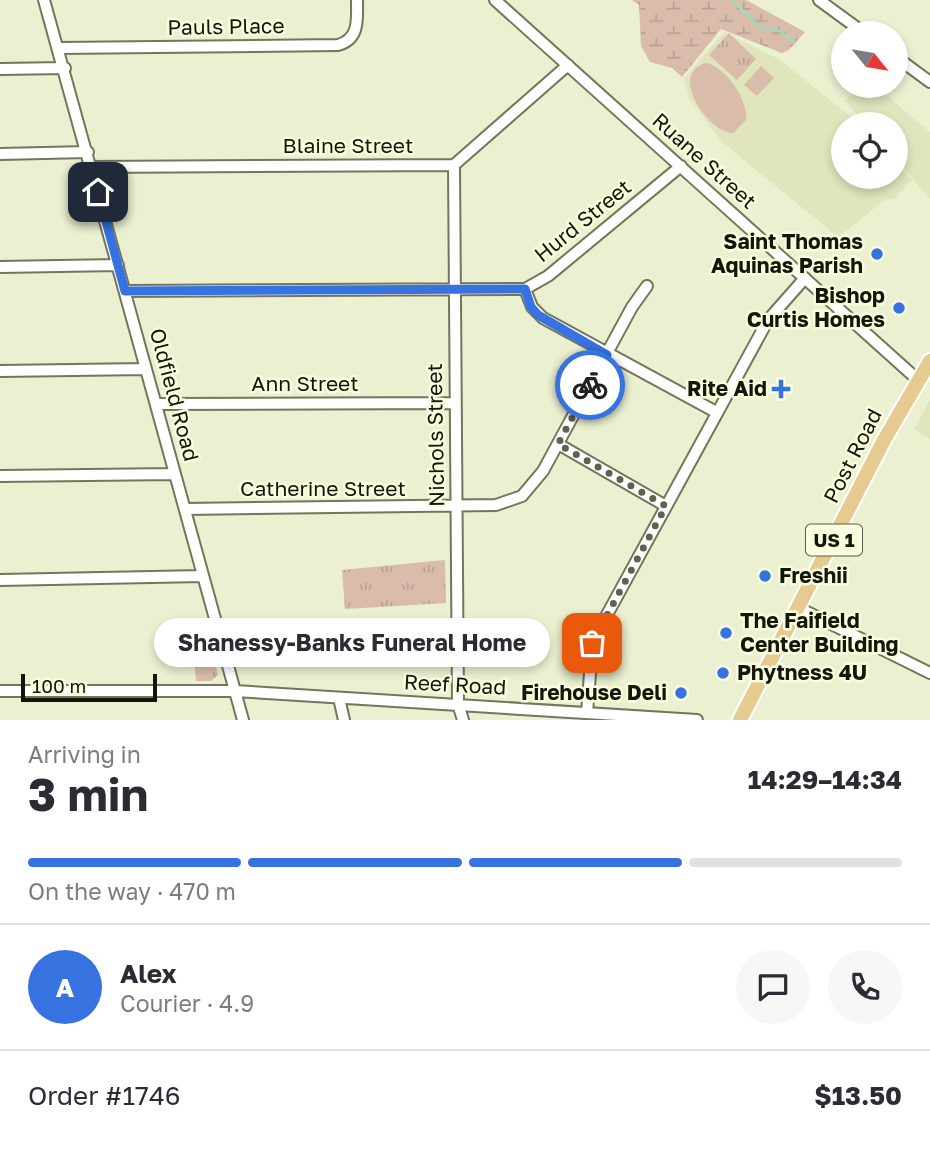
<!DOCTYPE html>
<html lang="en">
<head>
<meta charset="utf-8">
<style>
  :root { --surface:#fff; --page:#f7f7f7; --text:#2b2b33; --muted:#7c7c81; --line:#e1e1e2; --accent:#3673e1 }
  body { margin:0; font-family:"Golos Text",sans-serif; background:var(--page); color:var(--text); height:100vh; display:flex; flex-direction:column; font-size:26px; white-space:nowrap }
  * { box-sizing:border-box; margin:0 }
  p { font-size:23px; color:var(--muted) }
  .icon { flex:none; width:38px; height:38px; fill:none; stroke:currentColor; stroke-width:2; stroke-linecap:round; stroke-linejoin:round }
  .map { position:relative; height:720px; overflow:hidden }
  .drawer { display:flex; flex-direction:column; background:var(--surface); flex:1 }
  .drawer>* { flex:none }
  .needle { width:46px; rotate:120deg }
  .fabs { position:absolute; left:831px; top:21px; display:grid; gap:14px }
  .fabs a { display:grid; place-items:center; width:77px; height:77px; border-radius:50%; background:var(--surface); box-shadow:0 4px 10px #0003; font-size:35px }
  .scale { position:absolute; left:21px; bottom:18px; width:136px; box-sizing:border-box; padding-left:7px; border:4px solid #14160a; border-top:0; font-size:19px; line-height:24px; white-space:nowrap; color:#14160a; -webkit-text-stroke:5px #f9fddd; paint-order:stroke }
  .pin { position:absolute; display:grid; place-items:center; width:60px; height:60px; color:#fff; margin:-30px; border-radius:14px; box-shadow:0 4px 10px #0006 }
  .courier { position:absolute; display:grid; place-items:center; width:70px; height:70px; margin:-35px; border:5px solid #3673e1; border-radius:50%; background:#fff; color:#222; box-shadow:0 2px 9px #0007 }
  .bubble { position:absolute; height:49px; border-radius:24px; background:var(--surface); box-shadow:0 4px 10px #0003; font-size:23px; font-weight:700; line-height:49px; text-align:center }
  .summary em { font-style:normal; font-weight:700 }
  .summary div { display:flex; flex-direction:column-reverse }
  .summary { display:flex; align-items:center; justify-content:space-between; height:119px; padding:0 28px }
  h1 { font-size:46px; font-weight:700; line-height:52px }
  .bar { display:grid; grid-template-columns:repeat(4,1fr); gap:10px 7px; align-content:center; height:84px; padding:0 28px }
  .bar i { height:9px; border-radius:5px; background:var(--line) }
  .bar .active { background:var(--accent) }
  .bar p { grid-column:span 4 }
  .line { display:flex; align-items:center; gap:18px; padding:0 28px; border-top:2px solid var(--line) }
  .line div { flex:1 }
  .round { display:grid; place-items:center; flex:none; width:74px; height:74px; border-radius:37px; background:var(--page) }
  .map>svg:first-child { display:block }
</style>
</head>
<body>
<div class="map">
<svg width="930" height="720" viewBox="0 0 930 720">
  <defs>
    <pattern id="wetland-marsh" width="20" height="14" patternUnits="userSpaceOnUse" patternTransform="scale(1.75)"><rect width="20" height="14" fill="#d9bdaa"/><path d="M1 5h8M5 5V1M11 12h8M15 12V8" fill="none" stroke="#b9a291"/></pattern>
    <pattern id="park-tufts" width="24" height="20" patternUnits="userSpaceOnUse" patternTransform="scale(1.75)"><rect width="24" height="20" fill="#d9bdaa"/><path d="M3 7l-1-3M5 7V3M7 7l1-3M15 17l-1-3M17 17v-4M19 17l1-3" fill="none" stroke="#b9a291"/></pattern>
  </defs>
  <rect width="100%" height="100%" fill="#ebf0d0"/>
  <path fill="#e0e5bd" d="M724 32 779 59 860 124H844V177H896V163L912 180 894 199H886L838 237 722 142 689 98 684 78Z
    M861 86H875L930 132V199L896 160V124H865L845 101Z
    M930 400V439L914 429Z"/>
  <path fill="#d9bdaa" d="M705 63C725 65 749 101 746 120L733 133C711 134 667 76 705 63Z
    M761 66 774 78 757 96 744 85Z"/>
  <path fill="url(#wetland-marsh)" d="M632 0H746L805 32 789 50 782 53 721 29 682 77 672 68 650 62 641 46 639 5Z"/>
  <path fill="url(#park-tufts)" d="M729 33 756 59 737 80 709 55Z
    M445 560 446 603 345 609 342 570Z
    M192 632H206L218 675 211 681H196Z"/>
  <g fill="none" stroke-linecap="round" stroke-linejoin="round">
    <path stroke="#9cd9c6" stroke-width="2.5" d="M732 0 761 28 776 29 794 41"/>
    <g stroke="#73775a" stroke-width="14">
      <path id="minor" d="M44 0 243 720
        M495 0 918 380
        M819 0 864 33
        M59 48 338 45C360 39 357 19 357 0
        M896 57 930 82
        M0 69 65 68
        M0 154 88 152
        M454 165 458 704 463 720
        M92 167 454 165 568 65
        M0 267 118 265
        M525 289 532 307 543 318 716 412
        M125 291 525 289 548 276 681 166
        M0 371 146 369
        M156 404 454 403
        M558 444 666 506
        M0 476 175 474
        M185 509 496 505 522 496 543 471 632 307 647 286
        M0 580 202 576
        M799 608 930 673
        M0 691H235L697 720
        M339 698 344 720
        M587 713 592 647 597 633 768 320 805 278"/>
    </g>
    <g stroke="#fff" stroke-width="18">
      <path id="major" d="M740 720 884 440 930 361"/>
    </g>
    <use href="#minor" stroke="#fff" stroke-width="10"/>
    <use href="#major" stroke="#e5cb8f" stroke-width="14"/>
  </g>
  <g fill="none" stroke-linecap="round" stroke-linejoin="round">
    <path stroke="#5f624f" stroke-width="7" stroke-dasharray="0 12.6" d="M590 385 558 444 666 506 592 643"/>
    <path stroke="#3673e1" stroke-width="9" d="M98 192 125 291 525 289 531 307 538 315 607 355 590 385"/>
  </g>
  <g fill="#3673e1" stroke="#f9fddd" stroke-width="2.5">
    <circle cx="877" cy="254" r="7"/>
    <circle cx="899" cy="308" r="7"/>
    <path d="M777.5 378.5h7v7h7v7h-7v7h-7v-7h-7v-7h7z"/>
    <circle cx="765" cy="576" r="7"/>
    <circle cx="726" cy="633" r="7"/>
    <circle cx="723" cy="673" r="7"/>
    <circle cx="681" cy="693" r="7"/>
  </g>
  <g text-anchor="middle" stroke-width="5" stroke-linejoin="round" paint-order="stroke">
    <rect fill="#f9fddd" stroke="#595b49" stroke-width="2" x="806" y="524.5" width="56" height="31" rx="5"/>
    <g font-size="19" font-weight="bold" fill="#14160a">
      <text x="834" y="547">US 1</text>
    </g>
    <g font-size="21" fill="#14160a" stroke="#f9fddd">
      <text transform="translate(226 27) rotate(-1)" y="7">Pauls Place</text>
      <text x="348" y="153">Blaine Street</text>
      <text transform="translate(704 161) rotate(42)" y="7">Ruane Street</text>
      <text transform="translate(583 221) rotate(-39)" y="7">Hurd Street</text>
      <text x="305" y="391">Ann Street</text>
      <text transform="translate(174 395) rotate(75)" y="7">Oldfield Road</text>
      <text transform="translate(436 435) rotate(-91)" y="7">Nichols Street</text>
      <text transform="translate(853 456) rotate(-63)" y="7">Post Road</text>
      <text x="323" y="496">Catherine Street</text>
      <text transform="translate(455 685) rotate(3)" y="7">Reef Road</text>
    </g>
    <g font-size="21" font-weight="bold" fill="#14160a" stroke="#f9fddd" text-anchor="end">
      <text x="863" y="249">Saint Thomas<tspan x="863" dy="24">Aquinas Parish</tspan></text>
      <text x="885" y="303">Bishop<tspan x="885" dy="24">Curtis Homes</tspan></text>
      <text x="767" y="396">Rite Aid</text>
      <text x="779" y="583" text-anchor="start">Freshii</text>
      <text x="740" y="628" text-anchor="start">The Faifield<tspan x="740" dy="24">Center Building</tspan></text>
      <text x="737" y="680" text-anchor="start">Phytness 4U</text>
      <text x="667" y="700">Firehouse Deli</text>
    </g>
  </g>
</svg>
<div class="fabs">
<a><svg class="needle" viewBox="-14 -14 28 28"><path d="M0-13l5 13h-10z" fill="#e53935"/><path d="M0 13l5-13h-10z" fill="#7c7c81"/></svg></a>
<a><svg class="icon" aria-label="locate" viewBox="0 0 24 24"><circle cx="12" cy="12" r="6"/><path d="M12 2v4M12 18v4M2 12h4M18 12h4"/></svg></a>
</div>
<div class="scale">100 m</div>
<div class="pin" style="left:592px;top:643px;background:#ea580c"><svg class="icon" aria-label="bag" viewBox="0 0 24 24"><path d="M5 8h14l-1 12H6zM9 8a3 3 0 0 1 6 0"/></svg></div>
<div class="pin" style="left:98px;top:192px;background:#1f2937"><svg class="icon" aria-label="home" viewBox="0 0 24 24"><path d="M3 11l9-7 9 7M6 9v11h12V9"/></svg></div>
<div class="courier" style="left:590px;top:385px"><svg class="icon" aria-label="bike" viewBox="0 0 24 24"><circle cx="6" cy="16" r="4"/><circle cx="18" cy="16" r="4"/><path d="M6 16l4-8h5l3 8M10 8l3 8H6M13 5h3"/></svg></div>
<div class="bubble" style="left:154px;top:618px;width:396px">Shanessy-Banks Funeral Home</div>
</div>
<section class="drawer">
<div class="summary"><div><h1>3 min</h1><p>Arriving in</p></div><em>14:29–14:34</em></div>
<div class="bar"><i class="active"></i><i class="active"></i><i class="active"></i><i></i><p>On the way · 470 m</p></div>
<div class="line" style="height:126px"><b class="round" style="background:var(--accent);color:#fff">A</b><div><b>Alex</b><p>Courier · 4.9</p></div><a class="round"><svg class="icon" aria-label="chat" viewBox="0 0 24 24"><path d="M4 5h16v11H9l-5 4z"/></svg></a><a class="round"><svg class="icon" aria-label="phone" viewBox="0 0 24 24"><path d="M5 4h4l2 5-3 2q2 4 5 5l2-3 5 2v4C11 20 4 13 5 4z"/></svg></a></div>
<div class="line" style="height:91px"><div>Order #1746</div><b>$13.50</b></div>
</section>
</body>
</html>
